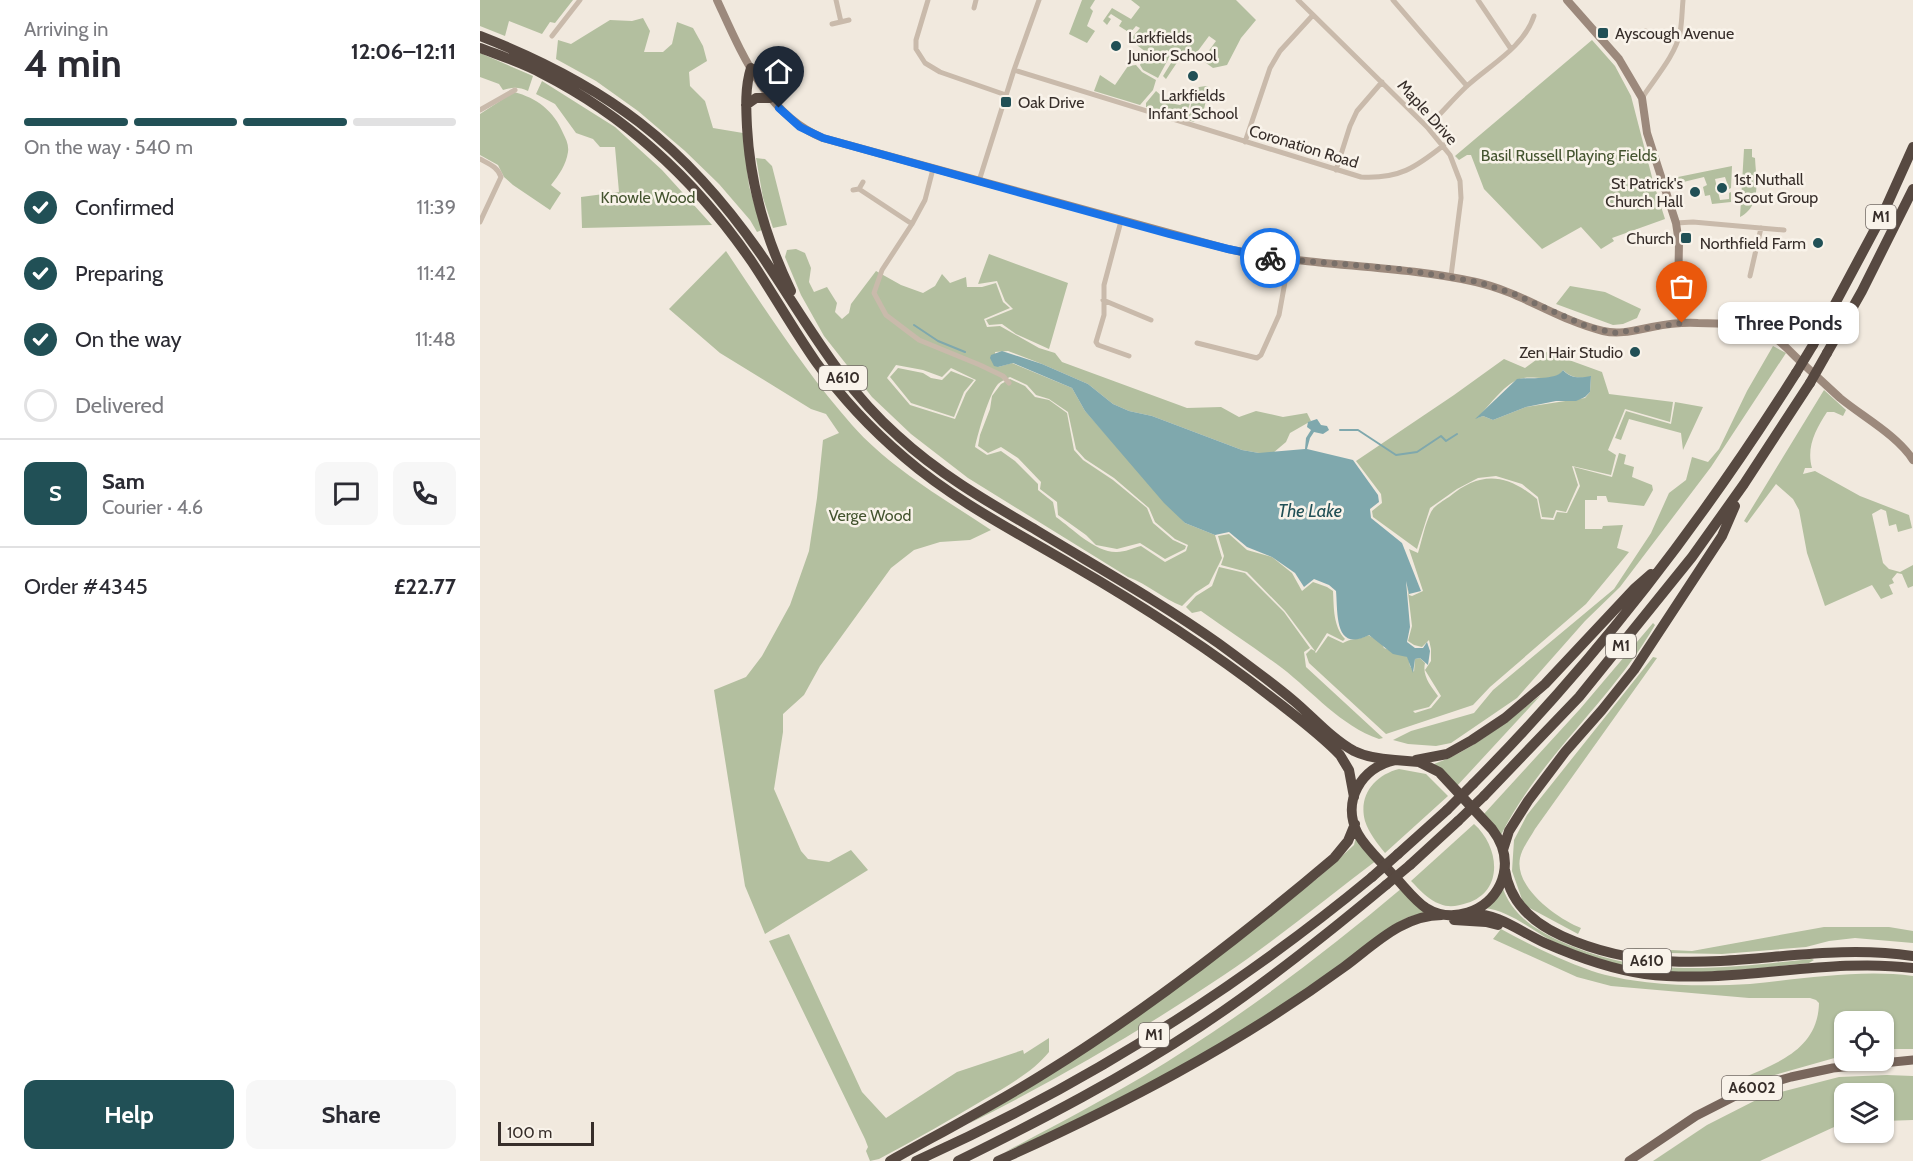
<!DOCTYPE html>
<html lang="en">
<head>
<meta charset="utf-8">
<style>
  :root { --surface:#fff; --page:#f7f7f7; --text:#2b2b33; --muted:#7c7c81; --line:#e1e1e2; --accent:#215056 }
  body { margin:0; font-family:Cabin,sans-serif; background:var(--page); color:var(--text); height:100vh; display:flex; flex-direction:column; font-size:22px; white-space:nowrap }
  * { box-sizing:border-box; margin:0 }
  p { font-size:20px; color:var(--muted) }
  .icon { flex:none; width:33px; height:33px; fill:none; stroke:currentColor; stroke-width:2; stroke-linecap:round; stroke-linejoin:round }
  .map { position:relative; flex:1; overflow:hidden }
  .panel { display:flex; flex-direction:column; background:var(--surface); width:480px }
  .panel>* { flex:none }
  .controls { position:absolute; left:1354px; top:1011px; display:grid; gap:12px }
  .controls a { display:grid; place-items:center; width:60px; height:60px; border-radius:12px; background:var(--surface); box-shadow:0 2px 4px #0004; font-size:30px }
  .scale { position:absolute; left:18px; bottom:15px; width:96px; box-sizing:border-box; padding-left:6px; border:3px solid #372e2a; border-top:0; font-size:16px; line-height:21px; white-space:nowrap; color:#372e2a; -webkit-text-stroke:4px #f9f3ea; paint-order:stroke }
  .pin { position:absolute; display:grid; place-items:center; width:51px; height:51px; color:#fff; margin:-62px -26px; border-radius:50% 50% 50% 0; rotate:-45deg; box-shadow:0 0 6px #0007 }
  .pin .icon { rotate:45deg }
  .courier { position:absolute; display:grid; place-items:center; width:60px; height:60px; margin:-30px; border:4px solid #1a73e8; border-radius:50%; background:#fff; color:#222; box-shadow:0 2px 8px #0007 }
  .bubble { position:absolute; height:42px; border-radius:12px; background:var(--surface); box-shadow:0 2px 4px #0004; font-size:20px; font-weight:700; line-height:42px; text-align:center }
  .head em { font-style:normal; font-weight:700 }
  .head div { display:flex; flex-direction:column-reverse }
  .head { display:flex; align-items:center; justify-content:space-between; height:102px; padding:0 24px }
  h1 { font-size:39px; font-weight:700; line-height:45px }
  .bar { display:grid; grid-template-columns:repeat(4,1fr); gap:9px 6px; align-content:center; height:72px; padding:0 24px }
  .bar i { height:8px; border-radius:4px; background:var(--line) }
  .bar .active { background:var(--accent) }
  .bar p { grid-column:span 4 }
  .line { display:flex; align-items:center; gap:15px; padding:0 24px; border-top:2px solid var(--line) }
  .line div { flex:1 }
  .round { display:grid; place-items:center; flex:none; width:63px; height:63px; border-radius:12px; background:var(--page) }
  ol { padding:0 24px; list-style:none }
  li { display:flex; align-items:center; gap:18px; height:66px }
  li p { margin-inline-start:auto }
  li .icon { padding:6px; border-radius:50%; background:var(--accent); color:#fff; stroke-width:4 }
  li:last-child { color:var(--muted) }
  li i { width:33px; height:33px; border:3px solid var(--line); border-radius:50% }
  .cta { display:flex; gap:12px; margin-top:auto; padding:12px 24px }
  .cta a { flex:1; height:69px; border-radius:12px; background:var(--accent); color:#fff; font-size:24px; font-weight:700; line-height:69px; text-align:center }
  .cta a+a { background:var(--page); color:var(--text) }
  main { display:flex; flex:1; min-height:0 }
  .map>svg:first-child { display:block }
</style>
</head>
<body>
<main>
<section class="panel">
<div class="head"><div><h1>4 min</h1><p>Arriving in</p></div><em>12:06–12:11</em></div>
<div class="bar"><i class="active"></i><i class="active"></i><i class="active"></i><i></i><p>On the way · 540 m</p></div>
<ol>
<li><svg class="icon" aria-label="check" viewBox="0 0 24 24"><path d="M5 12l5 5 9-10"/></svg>Confirmed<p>11:39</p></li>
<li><svg class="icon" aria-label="check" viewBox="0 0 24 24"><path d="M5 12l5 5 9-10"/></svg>Preparing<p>11:42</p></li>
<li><svg class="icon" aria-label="check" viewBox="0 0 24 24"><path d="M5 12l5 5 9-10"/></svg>On the way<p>11:48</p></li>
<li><i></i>Delivered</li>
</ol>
<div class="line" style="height:108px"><b class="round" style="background:var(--accent);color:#fff">S</b><div><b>Sam</b><p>Courier · 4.6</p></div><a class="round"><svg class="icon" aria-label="chat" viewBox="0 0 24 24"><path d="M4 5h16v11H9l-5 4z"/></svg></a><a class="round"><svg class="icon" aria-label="phone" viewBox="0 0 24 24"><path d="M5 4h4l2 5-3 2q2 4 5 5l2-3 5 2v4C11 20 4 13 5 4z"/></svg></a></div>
<div class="line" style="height:78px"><div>Order #4345</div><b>£22.77</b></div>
<div class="cta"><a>Help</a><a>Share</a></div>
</section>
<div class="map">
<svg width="1433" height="1161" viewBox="0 0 1433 1161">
  <rect width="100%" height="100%" fill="#f1e9de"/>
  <path fill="#b3bf9f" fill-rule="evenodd" d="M0 0H93L75 23 70 22 62 34 29 21 25 36 0 26Z
    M602 0H615L610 8 613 11 607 26 615 31 607 43 589 34Z
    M651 0H756L776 20 761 38 747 65 733 68 722 60 736 41 729 36 709 63 705 60 706 57 702 55 686 79 683 76 696 55 692 52 678 78 663 70 660 65 666 52 650 40 660 28 656 26 650 33 639 26 642 21 631 14 628 17 631 19 627 25 623 21 632 8 651 19 660 7Z
    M163 18 170 31 164 52H183L192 44 197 22 213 28 223 46 227 61 209 72 210 86 225 101 233 128 263 133 269 186 282 230 277 232 270 220 239 184 205 151 158 111 116 81 76 59 78 40 91 44 130 20 152 21Z
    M1112 40 1135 66 1151 96 1173 181 1185 219 1132 238 1134 241 1121 249 1101 227 1062 249 1004 189 991 155H987L979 160 975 156Z
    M0 53 53 76 48 91C39 87 33 87 23 90L19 84 0 77Z
    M656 65 662 72 676 80 673 90 660 105 614 91 620 75 635 85 648 66Z
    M62 81 135 127 182 170 232 225 102 228 101 197 139 192 135 147H120L113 139 96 133 75 104 56 94Z
    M726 86 729 87 724 109 714 122 708 120 713 95 719 87Z
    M676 91 690 103 700 105 705 102 710 103 705 118 666 107V103Z
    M34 92C57 98 74 111 83 133 86 139 89 145 88 152 86 165 79 175 71 185L81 193 70 210 33 185 24 177 18 165 0 155V114Z
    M1264 149H1272V157L1275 158C1276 179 1282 206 1260 217Z
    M276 158 285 159 292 166 307 225 293 228 283 198Z
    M1252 166 1251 188 1249 189 1245 177 1235 179 1240 200 1249 199V193L1251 192V202L1232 204 1230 195 1225 196 1223 187 1227 185 1224 177 1195 184 1193 178Z
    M316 249 325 253 331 268 329 282 334 292 347 287 357 303 355 312 362 319 369 313 371 304 396 271 421 285 443 293 455 286 462 274 470 283 486 277 487 287H502L516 283 523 302 530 308 504 319 507 327 520 326 559 348 575 353 582 362 707 408 741 407 759 417 776 411 803 417 827 413 831 421 810 433 806 442 793 453H779L762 450 672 416 649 411 633 404 608 384 562 364 528 351 515 352 518 367 532 363 592 388 605 411 705 523 735 535 742 558 729 584 715 593 702 606C683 599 668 584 648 577L488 478 431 434 392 397 344 336 321 295 305 257 307 250ZM416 365 443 370 462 377 471 368 496 380 486 393 475 419 430 405 407 378ZM530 377 547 385 556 395 569 399 588 412 596 449 605 459 634 478 669 508 675 522 695 539 708 545 706 551 685 562 661 546C653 548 645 552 637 552 616 553 593 529 576 517L573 502 558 490V484L535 461 521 451 507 455 495 447C498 433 509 394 518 384 521 381 526 379 530 377Z
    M246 251C285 309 325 372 372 425 410 468 463 498 511 530L490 540 460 542 434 550 411 568 340 666 324 695 303 714V732L294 789 321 851 328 859 349 862 371 850 388 870 285 934 265 886 234 690 266 677 282 656 310 605 329 551 337 498 343 440 359 433 346 414 331 409 240 353 189 309Z
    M509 254 588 283 569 349 536 334 522 324 509 325 506 320 533 309 525 301 517 281 498 284Z
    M1090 286 1125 292 1161 309 1157 318 1143 324 1133 325 1076 304Z
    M1293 346 1306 353 1231 467 1140 587 1105 621 1037 698 971 743 956 746 928 744 913 740 931 731 994 713 1013 690 1134 589 1171 533 1189 493 1206 480 1212 457 1228 462 1239 449 1267 391Z
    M1067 352 1122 372 1129 394 1193 402 1190 422 1145 409 1128 450 1136 455 1131 475 1092 466 1098 485 1086 512 1076 510 1073 518 1062 517 1058 497 1042 484 1016 476 998 478 977 489 950 508 937 549 893 517 892 511 902 503 901 494 876 461 974 395 1024 359 1045 368ZM1083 370C1092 379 1100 378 1111 377L1110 392 1105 398 1046 407 1013 420 1003 416 997 418C1010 406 1025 381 1044 378 1057 376 1076 383 1083 370Z
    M418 368 443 373 451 378 462 380 471 371 494 380 484 392 474 417 431 403 410 377Z
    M530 379 545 386 555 397 569 400 587 413 594 450 603 460 633 480 667 508 673 523 693 540 706 546 705 549 685 559 660 543 637 549 616 545 606 535 578 515 577 502 560 489 561 482 538 458 521 447 508 453 498 446 500 435 510 409 512 396 521 384Z
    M1344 390 1366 410 1363 416 1354 412H1347C1336 429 1326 447 1332 468H1325L1323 474 1335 471 1380 496 1429 515 1432 528 1418 532 1416 524 1409 526 1406 511 1401 509 1392 514 1403 563 1409 569 1420 572 1433 565V586L1428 588 1422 574 1417 573 1412 579 1414 583 1409 585 1413 594 1401 599 1392 585 1345 606 1327 553 1319 510 1313 499 1296 484 1267 523 1264 521Z
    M1195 402 1223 407 1203 450 1201 433 1149 419 1141 440 1135 438 1146 411 1191 424Z
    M1139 453 1146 455 1144 464 1154 467 1152 477 1172 485 1173 490 1164 506 1128 502 1126 496H1117V500H1105V529H1122L1123 526 1143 525 1137 548 1149 552 1106 604 1010 687 993 705 906 734 829 663 826 654 831 649 835 651 805 611 767 572 741 565 744 556 738 536 749 534 767 550 792 557 812 573 822 591 833 582 847 587 853 591C854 608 853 626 865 639L863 641 847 633 835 652 836 653 848 636 863 643C871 638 880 640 888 635L901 642 904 648 928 657 930 666 934 672 935 659 940 658 945 663C942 676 951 686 958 696L949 707 933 711 935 713 951 708 961 696 945 670 951 661V649L949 640 942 647 934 645 928 641 932 626 927 584 929 595 932 596 943 591 929 549 938 553C942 540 945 524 951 512 954 506 963 501 969 497 1000 471 1026 473 1057 499L1061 519 1074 520 1077 512 1087 513 1100 486 1094 467 1132 477Z
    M739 567 765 573 804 612 830 648 824 652 826 667 903 738 899 739C861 726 833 692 802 668 775 648 748 630 721 611L712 613 706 607 716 596 732 586Z
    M1173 623 1175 625C1131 701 1060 757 1021 835L1003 815 1100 709Z
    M1173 657 1177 658 1055 829C1050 838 1042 848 1040 858 1034 888 1078 919 1101 928L1098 934 1044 905 1032 871 1034 840 1047 815Z
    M1061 695 976 787 954 764C995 749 1027 721 1061 695Z
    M919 769 946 774 968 796 905 853C897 843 889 833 885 821 878 795 895 775 919 769Z
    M994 824C1019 846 1025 891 987 903 978 906 969 908 960 904 948 900 939 889 931 881Z
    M876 837 897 860C847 898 797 939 744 975 662 1030 577 1080 488 1124L570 1075 838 878 874 845Z
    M1022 886C1031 914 1054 929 1080 941 1165 980 1243 968 1332 959L1334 960 1329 963C1278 968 1225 976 1173 971 1144 968 1117 959 1089 949 1060 939 1035 911 1004 908Z
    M922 888 947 912 928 917 915 924C796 1016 664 1095 525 1152 587 1119 649 1087 707 1049 782 1001 853 946 922 888Z
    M1344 927H1409L1433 931V943L1375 938 1349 941 1326 947 1242 954 1189 953 1148 948 1212 951Z
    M1021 929C1050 945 1080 960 1112 971 1157 986 1222 987 1270 984 1323 979 1380 969 1433 976V1049H1404V1022H1365V1055L1277 1080 1267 1085 1265 1077C1300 1062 1338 1048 1339 1003L1336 1000 1330 998H1269L1131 986 1097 977 1013 939Z
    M309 934 382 1092 406 1118 477 1072 543 1050 544 1054 569 1038V1052C554 1071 526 1087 505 1099 470 1120 435 1140 399 1159L390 1161 386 1151 388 1147 385 1139 289 941Z
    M1407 1075 1433 1076V1120L1404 1121V1094H1365V1122L1280 1161H1173L1227 1125 1282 1097 1359 1077Z"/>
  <path fill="#7fa8ad" d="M522 351 562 364 608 384 633 404 649 411 672 416 762 450 779 453 825 449 826 438 831 430 827 427 828 422 837 419 841 425 847 426 849 430 843 434 834 432 830 438 827 449 873 460 898 495 899 502 890 509 891 518 922 543 941 591 929 594 926 581 930 627 927 642 935 648H943L947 642 950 651 948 665 940 658 935 659 933 673 927 657 913 654 889 635C854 653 858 613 856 591L849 585 834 579 824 587 815 573 792 557 767 547 749 532 735 535 705 523 684 503 605 411 592 388 533 363 518 367 514 366 510 358 511 355Z
    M1083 370C1091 379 1100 378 1111 376L1110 392 1105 397 1096 401H1076L1046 407 1013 420 1003 416 995 419 1037 379C1050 377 1077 381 1083 370Z"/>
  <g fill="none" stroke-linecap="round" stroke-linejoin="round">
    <path stroke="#7fa8ad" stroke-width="2" d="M434 325 458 341 485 352
      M860 430H878L916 455 937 452 961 436 966 441 977 434"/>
    <path stroke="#c9baab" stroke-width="5" d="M356 0 361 22
      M448 0 436 40V49L445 63 460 72 526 95
      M818 0 947 127 970 155 980 181 981 198 971 276
      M913 0 987 86
      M998 0 1031 49
      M494 8 496 0
      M352 24 369 20
      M1165 31 1198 40
      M72 36 100 0
      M534 70 881 177C919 179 935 168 964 145
      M1162 98C1175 78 1195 56 1200 33 1202 22 1202 11 1203 0
      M0 110 35 90
      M947 127C961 114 973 99 987 86 1010 65 1044 47 1054 16
      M765 142 790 68 800 51 833 15
      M0 159C9 164 18 167 21 177L0 222
      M856 170 870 126 877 111 902 82
      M499 181 534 70 559 0
      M379 189 432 224 445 200 453 169
      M373 190 379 189 383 182
      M641 221 624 285V315L616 342 618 345 649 356
      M1196 223 1213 222 1304 230
      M432 224 402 270 394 293 406 315 439 340 500 365 523 376 529 383
      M1270 276 1281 228
      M623 300 671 320
      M717 343 777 358 781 355 799 315 809 260"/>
    <path stroke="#9c897c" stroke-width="8" d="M237 0C261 52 286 115 343 138L748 249C829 267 914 264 996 282 1041 292 1078 320 1123 331 1140 335 1156 330 1172 327 1187 324 1202 322 1218 323 1240 323 1264 324 1285 333 1299 338 1309 351 1320 361 1333 373 1347 386 1360 398 1383 417 1417 435 1433 460
      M1087 0 1139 59 1162 98 1167 133 1196 223 1199 243 1198 293 1202 323"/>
    <path stroke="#78665c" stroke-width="9" d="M1149 1161 1216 1116 1269 1089 1311 1077 1353 1068 1433 1060"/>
    <path stroke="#574941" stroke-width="10" d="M0 36C126 85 205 144 282 256 325 319 359 384 418 436 459 474 508 502 556 530 617 567 680 602 738 643 764 662 790 681 814 701 833 717 852 739 874 751 886 757 901 759 915 760
      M0 48C21 56 43 63 63 74 149 118 217 182 272 262 294 295 313 329 336 362 361 397 392 430 425 458 475 501 536 532 592 565 661 605 728 648 791 697 814 715 840 734 860 755L869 770 874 797
      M271 68C265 87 266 107 267 127 270 184 286 239 311 291
      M266 105 276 98H290
      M1333 345 1402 216 1433 147
      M1347 353 1382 291 1433 189
      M915 760 939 762 959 772 1012 829C1025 846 1029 865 1020 885 1007 912 972 924 946 908 934 900 924 886 914 876 902 862 887 850 878 834 861 802 881 767 915 760Z
      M936 760 967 754 992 740 1025 718 1065 684 1155 588 1171 574
      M993 784C1118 658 1221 523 1316 373
      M1004 796 1099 697 1212 557 1264 484 1330 383
      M1023 850 1029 831 1048 801 1085 752 1122 710 1154 670 1242 536 1255 506
      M918 854 967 810
      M930 865 978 821
      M1025 870C1030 903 1053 923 1082 936 1203 991 1311 938 1433 956
      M990 913C1019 914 1039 931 1065 943 1097 957 1130 969 1165 974 1254 985 1344 957 1433 968
      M974 920 1006 922 1018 925
      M410 1161C462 1132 514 1105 565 1073 667 1010 762 936 854 858L868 841 875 824
      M436 1161C600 1087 753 992 892 877
      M478 1161C561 1120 644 1077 721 1026 786 983 846 935 906 885
      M518 1161C640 1106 756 1046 864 967 894 945 922 915 962 915"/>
    <path stroke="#574941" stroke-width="10" d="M1316 373 1333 345
      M1330 383 1347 353
      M967 810 993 784
      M978 821 1004 796
      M892 877 918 854
      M906 885 930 865"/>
  </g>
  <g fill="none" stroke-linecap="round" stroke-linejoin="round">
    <path stroke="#786f69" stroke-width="6" stroke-dasharray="0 10.8" d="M790 258 920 269 998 282 1034 294 1106 326 1134 333 1202 323"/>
    <path stroke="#1a73e8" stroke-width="8" d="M299 108 320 127 343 138 689 234 748 249 790 258"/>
  </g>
  <g fill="#215056" stroke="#f9f3ea" stroke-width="2">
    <rect x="1117" y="27" width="12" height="12" rx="3"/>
    <circle cx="636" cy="46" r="6"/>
    <circle cx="713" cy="76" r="6"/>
    <rect x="520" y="96" width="12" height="12" rx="3"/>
    <circle cx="1242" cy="188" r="6"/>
    <circle cx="1215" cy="192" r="6"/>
    <rect x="1200" y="232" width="12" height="12" rx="3"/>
    <circle cx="1338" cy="243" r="6"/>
    <circle cx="1155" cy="352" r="6"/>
  </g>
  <g text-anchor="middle" stroke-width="5" stroke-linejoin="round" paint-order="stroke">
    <g fill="#f9f3ea" stroke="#716964" stroke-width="1.5">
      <rect x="1386" y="205" width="30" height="24" rx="4.5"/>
      <rect x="339" y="366" width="48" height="24" rx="4.5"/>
      <rect x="1126" y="634" width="30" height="24" rx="4.5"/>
      <rect x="1143" y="949" width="48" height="24" rx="4.5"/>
      <rect x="659" y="1023" width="30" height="24" rx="4.5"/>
      <rect x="1242" y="1076" width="60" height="24" rx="4.5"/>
    </g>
    <g font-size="15" font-weight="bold" fill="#372e2a">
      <text x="1401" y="222">M1</text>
      <text x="363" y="383">A610</text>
      <text x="1141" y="651">M1</text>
      <text x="1167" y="966">A610</text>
      <text x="674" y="1040">M1</text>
      <text x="1272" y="1093">A6002</text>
    </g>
    <g font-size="16" fill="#372e2a" stroke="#f9f3ea" text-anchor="start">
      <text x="1135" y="39">Ayscough Avenue</text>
      <text x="648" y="43">Larkfields<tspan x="648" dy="18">Junior School</tspan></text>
      <text x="713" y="101" text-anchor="middle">Larkfields<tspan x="713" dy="18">Infant School</tspan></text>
      <text x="538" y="108">Oak Drive</text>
      <text x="1254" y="185">1st Nuthall<tspan x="1254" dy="18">Scout Group</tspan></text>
      <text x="1203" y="189" text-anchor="end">St Patrick's<tspan x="1203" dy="18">Church Hall</tspan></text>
      <text x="1194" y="244" text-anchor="end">Church</text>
      <text x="1326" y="249" text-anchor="end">Northfield Farm</text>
      <text x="1143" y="358" text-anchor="end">Zen Hair Studio</text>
    </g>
    <g font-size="16" fill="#372e2a" stroke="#f9f3ea">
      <text transform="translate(948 112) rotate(48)" y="6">Maple Drive</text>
      <text transform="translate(824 146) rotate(17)" y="6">Coronation Road</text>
    </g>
    <g font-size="16" fill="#44542f" stroke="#f9f3ea">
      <text x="1089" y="161">Basil Russell Playing Fields</text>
      <text x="168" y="203">Knowle Wood</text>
      <text x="390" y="521">Verge Wood</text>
    </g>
    <g font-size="18" font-style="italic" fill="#215056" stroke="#f9f3ea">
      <text x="830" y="517">The Lake</text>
    </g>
  </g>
</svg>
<div class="controls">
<a><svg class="icon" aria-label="locate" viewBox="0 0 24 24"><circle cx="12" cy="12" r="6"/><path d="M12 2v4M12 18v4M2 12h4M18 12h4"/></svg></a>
<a><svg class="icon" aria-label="layers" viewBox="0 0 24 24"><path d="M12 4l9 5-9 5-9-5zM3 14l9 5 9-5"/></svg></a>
</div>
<div class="scale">100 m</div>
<div class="pin" style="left:1202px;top:323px;background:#ea580c"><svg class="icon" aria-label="bag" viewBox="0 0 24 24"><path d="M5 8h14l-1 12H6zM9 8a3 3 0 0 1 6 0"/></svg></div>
<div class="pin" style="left:299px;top:108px;background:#1f2937"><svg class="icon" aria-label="home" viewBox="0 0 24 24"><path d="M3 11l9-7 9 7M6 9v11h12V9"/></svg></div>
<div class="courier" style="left:790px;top:258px"><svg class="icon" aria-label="bike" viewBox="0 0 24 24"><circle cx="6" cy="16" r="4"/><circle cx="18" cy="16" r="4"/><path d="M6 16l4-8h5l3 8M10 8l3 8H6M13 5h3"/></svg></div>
<div class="bubble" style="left:1238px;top:302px;width:141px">Three Ponds</div>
</div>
</main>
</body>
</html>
